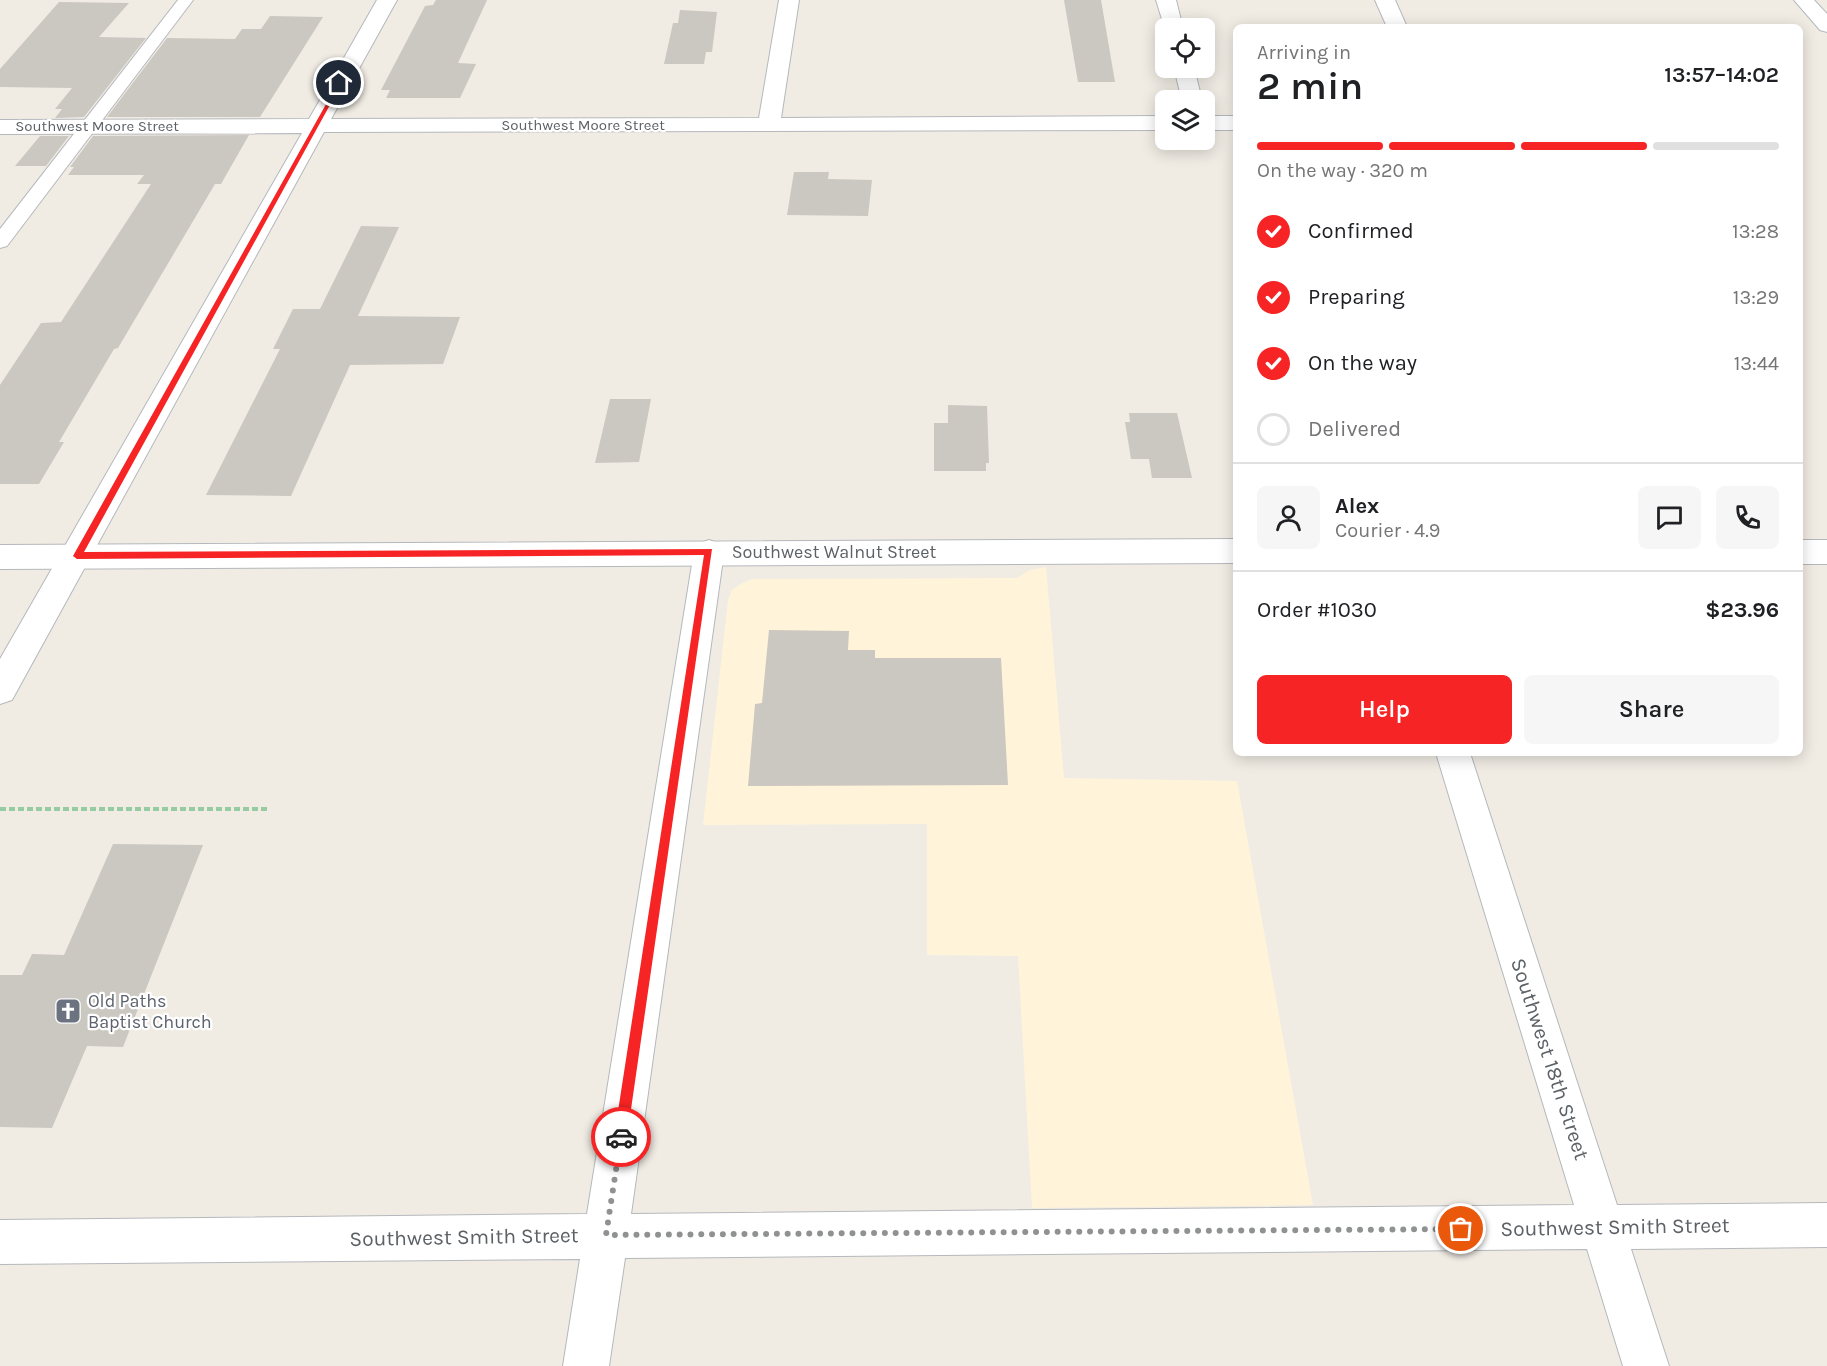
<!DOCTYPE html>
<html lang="en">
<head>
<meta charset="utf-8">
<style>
  :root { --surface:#fff; --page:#f6f6f6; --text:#202124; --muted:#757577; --line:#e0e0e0; --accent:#f62424 }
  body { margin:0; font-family:Karla,sans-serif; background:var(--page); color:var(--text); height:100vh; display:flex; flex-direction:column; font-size:22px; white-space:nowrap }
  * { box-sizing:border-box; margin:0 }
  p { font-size:20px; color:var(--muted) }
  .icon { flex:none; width:33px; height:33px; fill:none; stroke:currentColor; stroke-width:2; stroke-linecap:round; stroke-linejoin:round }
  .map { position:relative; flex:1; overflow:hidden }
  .drawer { position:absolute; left:1233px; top:24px; width:570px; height:732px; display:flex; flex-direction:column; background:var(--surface); border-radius:9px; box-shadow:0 3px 15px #0003 }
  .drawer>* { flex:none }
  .tools { position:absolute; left:1155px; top:18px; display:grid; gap:12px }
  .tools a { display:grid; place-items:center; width:60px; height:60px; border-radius:9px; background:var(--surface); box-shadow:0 3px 15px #0003; font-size:30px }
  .pin { position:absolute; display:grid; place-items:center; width:51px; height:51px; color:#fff; margin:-26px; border:3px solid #fff; border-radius:50%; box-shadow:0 2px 6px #0007 }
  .courier { position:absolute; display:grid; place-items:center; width:60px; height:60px; margin:-30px; border:4px solid #f62424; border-radius:50%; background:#fff; color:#222; box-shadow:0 2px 8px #0007 }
  .headline em { font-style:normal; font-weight:600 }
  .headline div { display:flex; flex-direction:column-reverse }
  .headline { display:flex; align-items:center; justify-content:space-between; height:102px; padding:0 24px }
  h1 { font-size:39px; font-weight:600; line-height:45px }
  .bar { display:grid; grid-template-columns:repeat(4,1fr); gap:9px 6px; align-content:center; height:72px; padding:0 24px }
  .bar i { height:8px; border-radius:4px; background:var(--line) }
  .bar .on { background:var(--accent) }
  .bar p { grid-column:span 4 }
  .line { display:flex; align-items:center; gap:15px; padding:0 24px; border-top:2px solid var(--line) }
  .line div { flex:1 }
  .round { display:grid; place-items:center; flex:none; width:63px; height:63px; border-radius:9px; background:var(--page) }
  ol { padding:0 24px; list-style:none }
  li { display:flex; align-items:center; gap:18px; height:66px }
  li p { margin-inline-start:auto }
  li .icon { padding:6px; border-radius:50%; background:var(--accent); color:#fff; stroke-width:4 }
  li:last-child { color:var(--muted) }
  li i { width:33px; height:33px; border:3px solid var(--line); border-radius:50% }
  .button { display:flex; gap:12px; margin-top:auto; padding:12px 24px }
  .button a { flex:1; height:69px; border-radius:9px; background:var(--accent); color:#fff; font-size:24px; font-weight:600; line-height:69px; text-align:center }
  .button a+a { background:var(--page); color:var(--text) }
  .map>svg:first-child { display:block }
</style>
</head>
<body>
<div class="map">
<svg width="1827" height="1366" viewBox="0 0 1827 1366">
  <rect width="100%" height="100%" fill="#f0ece4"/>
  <path fill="#fff4da" d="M1046 567 1064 778 1237 781 1313 1205 1032 1208 1018 956 927 955V824L703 825 728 600 732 590 739 585 752 579 1017 578 1030 570Z"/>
  <path fill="#cbc7c1" d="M436 0H487L458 63 476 64 460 98H386L390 90H381L425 6 433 5Z
    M1064 0H1101L1115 82H1078Z
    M59 2 129 3 99 37 146 38 84 117 55 118 62 109H55L72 88 0 87V69Z
    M680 10 717 12 712 52H706L704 64H664L673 23H678Z
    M270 16 323 17 260 117H107L167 38 235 39 242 29H261Z
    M249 135 221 184H215L118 348 114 349 59 442H64L39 484H0V385L41 323 61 322 151 184H137L144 175H68L74 167H70L93 136Z
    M40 136H69L46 166H15Z
    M794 172H829L828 179 872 180 868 216 787 215Z
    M361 226 399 227 358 316 460 317 443 364 350 365 291 496 206 495 280 349H273L293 309H320Z
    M610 399H651L639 462 595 463Z
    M948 405 987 406 989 463H986V471H934V423H948Z
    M1129 413H1177L1192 478H1152L1149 459H1131L1125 422H1130Z
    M769 630 849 631 848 650H875V658H1001L1008 785 748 786 755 704 762 703Z
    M113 844 203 845 123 1047 87 1046 52 1128 0 1127V975H22L32 954 64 955Z"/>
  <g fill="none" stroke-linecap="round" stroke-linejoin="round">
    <g stroke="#b5b8bc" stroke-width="2">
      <path id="service" d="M178 0H193L7 246 0 248V229Z"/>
    </g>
    <g stroke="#b5b8bc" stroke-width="2">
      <path id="minor" d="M377 0H397L331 119 759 118 779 0H799L781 118 1166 116V130L324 132 12 700 0 704V659L302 133 0 134V120L309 119Z
        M1156 0H1176L1183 28H1166V32Z
        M1375 0H1395L1407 27H1387Z
        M1794 0H1814L1827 14V32L1820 30Z
        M1174 68H1194L1202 100H1182Z
        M1204 116H1236V130H1204Z
        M709 540 720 544 724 552 631 1214 1574 1205 1436 753H1470L1617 1205 1827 1203V1247L1631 1249 1669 1366H1623L1587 1249 625 1258 609 1366H563L580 1259 0 1264V1220L587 1214 694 552 698 544Z"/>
    </g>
    <g stroke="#b5b8bc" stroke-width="2">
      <path id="tertiary" d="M1236 539V563L0 569V545Z
        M1800 540H1827V564H1800Z"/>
    </g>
    <path stroke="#97cba2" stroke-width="4" stroke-dasharray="6 3" stroke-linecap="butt" d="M0 809H269"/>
    <use href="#service" fill="#fff" fill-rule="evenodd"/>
    <use href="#minor" fill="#fff" fill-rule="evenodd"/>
    <use href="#tertiary" fill="#fff" fill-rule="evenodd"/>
  </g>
  <path fill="#f62424" d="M339 81 342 83 84 552 712 549 627 1137 625 1141 621 1143 616 1141 614 1137 704 555 77 559 73 556Z"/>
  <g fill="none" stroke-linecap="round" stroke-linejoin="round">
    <path stroke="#909292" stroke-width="6" stroke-dasharray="0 10.8" d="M621 1137 606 1235 1461 1229"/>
  </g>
  <defs>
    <g id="church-square" transform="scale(1.35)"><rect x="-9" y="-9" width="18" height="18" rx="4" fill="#6b7280" stroke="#fff"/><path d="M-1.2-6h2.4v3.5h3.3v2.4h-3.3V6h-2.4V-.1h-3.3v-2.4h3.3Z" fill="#fff"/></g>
  </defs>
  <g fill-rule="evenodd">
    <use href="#church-square" x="68" y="1011"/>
  </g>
  <g text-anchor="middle" stroke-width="4.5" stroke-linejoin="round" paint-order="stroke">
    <g font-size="15" fill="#5c6166" stroke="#fff">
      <text x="583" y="130">Southwest Moore Street</text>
      <text x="97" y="131">Southwest Moore Street</text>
    </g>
    <g font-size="18" fill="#5c6166" stroke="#fff">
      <text x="834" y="558">Southwest Walnut Street</text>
    </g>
    <g font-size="18" fill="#5b616d" stroke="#fff" text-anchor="start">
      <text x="88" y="1007">Old Paths<tspan x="88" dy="21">Baptist Church</tspan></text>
    </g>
    <g font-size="21" fill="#5c6166" stroke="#fff">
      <text transform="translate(1550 1059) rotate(72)" y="7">Southwest 18th Street</text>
      <text transform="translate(1615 1227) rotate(-1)" y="7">Southwest Smith Street</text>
      <text transform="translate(464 1237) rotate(-1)" y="7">Southwest Smith Street</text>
    </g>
  </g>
</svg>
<div class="tools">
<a><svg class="icon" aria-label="locate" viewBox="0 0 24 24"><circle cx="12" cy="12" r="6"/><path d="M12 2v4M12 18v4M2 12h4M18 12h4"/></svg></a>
<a><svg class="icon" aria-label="layers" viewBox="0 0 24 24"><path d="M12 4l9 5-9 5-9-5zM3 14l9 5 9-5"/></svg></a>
</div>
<div class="pin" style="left:1461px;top:1229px;background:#ea580c"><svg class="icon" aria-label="bag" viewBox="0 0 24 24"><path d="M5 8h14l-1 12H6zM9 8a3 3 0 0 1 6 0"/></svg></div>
<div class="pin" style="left:339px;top:83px;background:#1f2937"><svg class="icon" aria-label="home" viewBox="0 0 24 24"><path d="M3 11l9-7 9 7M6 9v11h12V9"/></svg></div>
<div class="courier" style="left:621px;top:1137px"><svg class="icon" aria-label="car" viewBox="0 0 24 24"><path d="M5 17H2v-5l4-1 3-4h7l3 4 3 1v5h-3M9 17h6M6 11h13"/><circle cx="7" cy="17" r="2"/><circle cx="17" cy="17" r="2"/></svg></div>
<section class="drawer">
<div class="headline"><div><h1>2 min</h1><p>Arriving in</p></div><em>13:57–14:02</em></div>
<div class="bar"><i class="on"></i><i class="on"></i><i class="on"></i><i></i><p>On the way · 320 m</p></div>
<ol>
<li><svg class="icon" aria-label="check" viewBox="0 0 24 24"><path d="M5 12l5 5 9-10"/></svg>Confirmed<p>13:28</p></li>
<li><svg class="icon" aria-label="check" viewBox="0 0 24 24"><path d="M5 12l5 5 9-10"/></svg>Preparing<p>13:29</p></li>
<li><svg class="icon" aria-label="check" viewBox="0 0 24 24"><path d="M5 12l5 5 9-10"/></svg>On the way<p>13:44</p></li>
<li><i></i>Delivered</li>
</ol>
<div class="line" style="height:108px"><a class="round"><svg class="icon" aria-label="person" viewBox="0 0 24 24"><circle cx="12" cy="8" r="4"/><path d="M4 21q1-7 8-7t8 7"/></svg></a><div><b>Alex</b><p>Courier · 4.9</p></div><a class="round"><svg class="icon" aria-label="chat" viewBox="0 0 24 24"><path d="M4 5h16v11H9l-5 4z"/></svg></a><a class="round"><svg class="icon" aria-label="phone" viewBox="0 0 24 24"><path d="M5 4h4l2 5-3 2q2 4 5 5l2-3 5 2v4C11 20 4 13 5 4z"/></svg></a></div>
<div class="line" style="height:78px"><div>Order #1030</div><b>$23.96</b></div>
<div class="button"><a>Help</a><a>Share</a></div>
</section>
</div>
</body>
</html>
